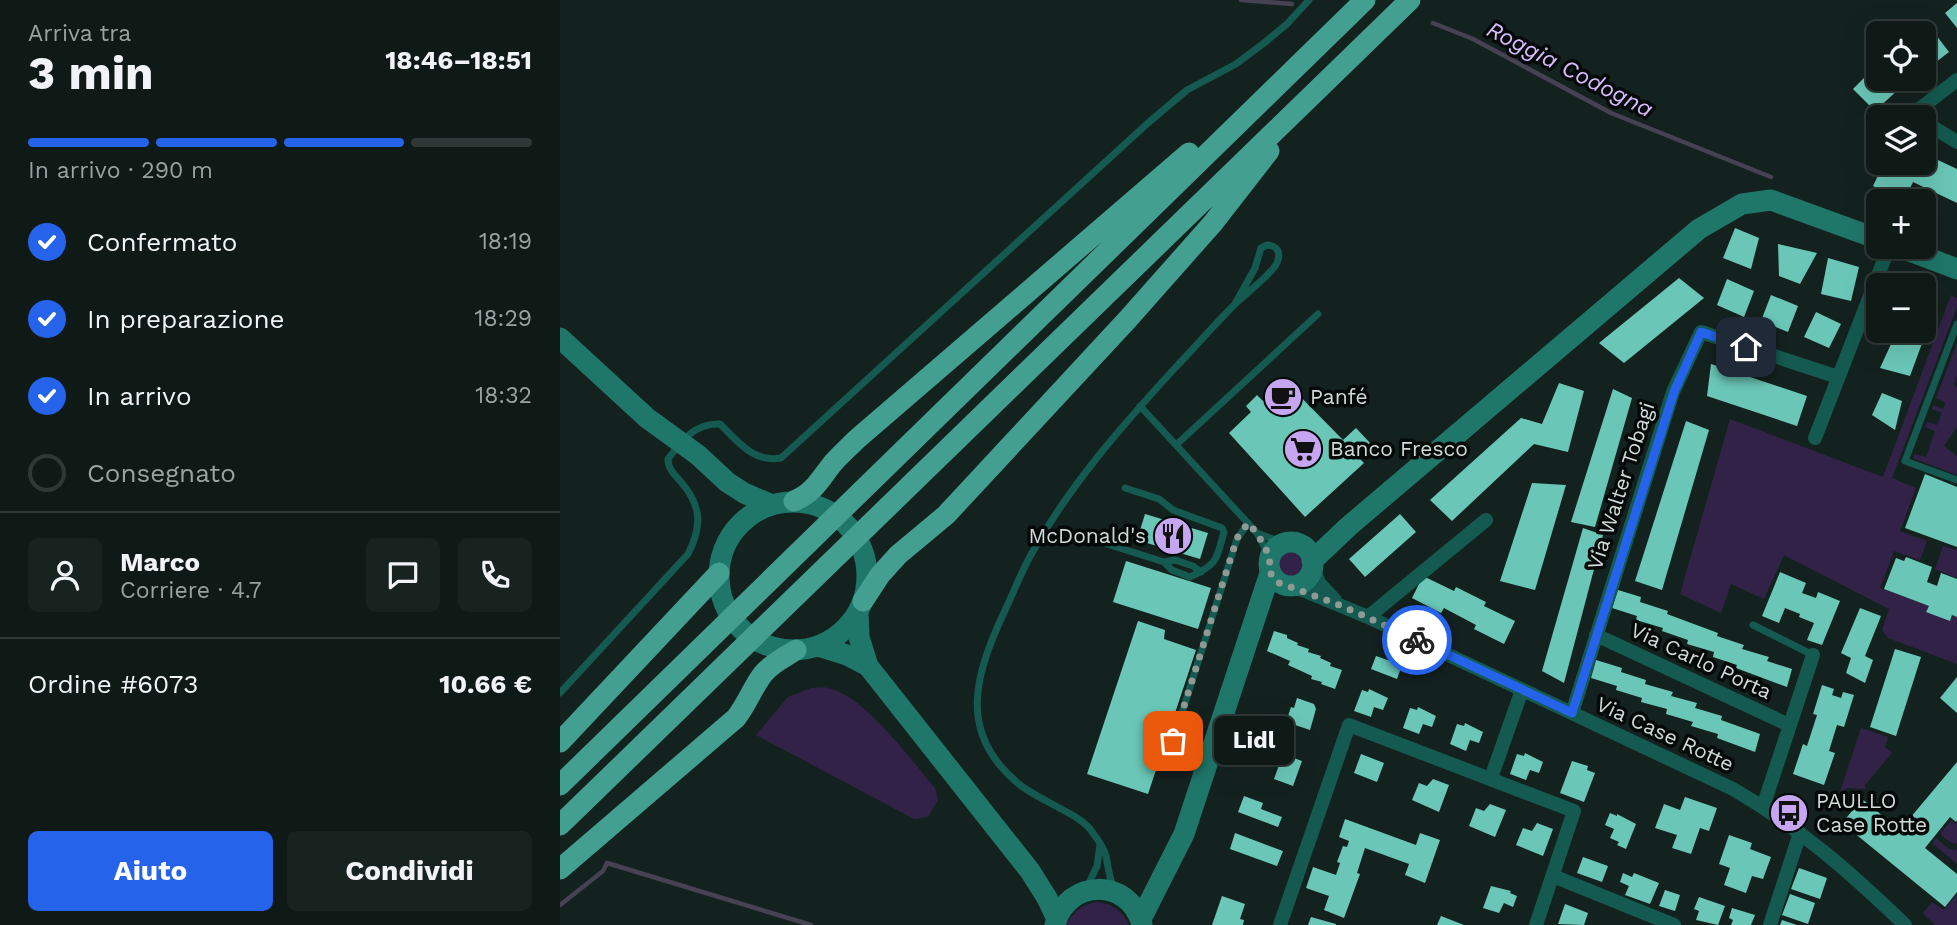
<!DOCTYPE html>
<html lang="it">
<head>
<meta charset="utf-8">
<style>
  :root { --surface:#0f1a17; --page:#182320; --text:#f1f3f6; --muted:#9ba1a1; --line:#2f3836; --accent:#2563eb }
  body { margin:0; font-family:"Work Sans",sans-serif; background:var(--page); color:var(--text); height:100vh; display:flex; flex-direction:column; font-size:26px; white-space:nowrap }
  * { box-sizing:border-box; margin:0 }
  p { font-size:23px; color:var(--muted) }
  .icon { flex:none; width:38px; height:38px; fill:none; stroke:currentColor; stroke-width:2; stroke-linecap:round; stroke-linejoin:round }
  .map { position:relative; flex:1; overflow:hidden }
  .drawer { display:flex; flex-direction:column; background:var(--surface); width:560px }
  .drawer>* { flex:none }
  .buttons { position:absolute; left:1306px; top:21px; display:grid; gap:14px }
  .buttons a { display:grid; place-items:center; width:70px; height:70px; border-radius:10px; background:var(--surface); box-shadow:0 7px 28px #0002,0 0 0 2px var(--line); font-size:35px }
  .pin { position:absolute; display:grid; place-items:center; width:60px; height:60px; color:#fff; margin:-30px; border-radius:14px; box-shadow:0 4px 10px #0006 }
  .courier { position:absolute; display:grid; place-items:center; width:70px; height:70px; margin:-35px; border:5px solid #2563eb; border-radius:50%; background:#fff; color:#222; box-shadow:0 2px 9px #0007 }
  .bubble { position:absolute; height:49px; border-radius:10px; background:var(--surface); box-shadow:0 7px 28px #0002,0 0 0 2px var(--line); font-size:23px; font-weight:700; line-height:49px; text-align:center }
  .headline em { font-style:normal; font-weight:700 }
  .headline div { display:flex; flex-direction:column-reverse }
  .headline { display:flex; align-items:center; justify-content:space-between; height:119px; padding:0 28px }
  h1 { font-size:46px; font-weight:700; line-height:52px }
  .bar { display:grid; grid-template-columns:repeat(4,1fr); gap:10px 7px; align-content:center; height:84px; padding:0 28px }
  .bar i { height:9px; border-radius:5px; background:var(--line) }
  .bar .active { background:var(--accent) }
  .bar p { grid-column:span 4 }
  .line { display:flex; align-items:center; gap:18px; padding:0 28px; border-top:2px solid var(--line) }
  .line div { flex:1 }
  .round { display:grid; place-items:center; flex:none; width:74px; height:74px; border-radius:10px; background:var(--page) }
  ol { padding:0 28px; list-style:none }
  li { display:flex; align-items:center; gap:21px; height:77px }
  li p { margin-inline-start:auto }
  li .icon { padding:7px; border-radius:50%; background:var(--accent); color:#fff; stroke-width:4 }
  li:last-child { color:var(--muted) }
  li i { width:38px; height:38px; border:4px solid var(--line); border-radius:50% }
  .cta { display:flex; gap:14px; margin-top:auto; padding:14px 28px }
  .cta a { flex:1; height:80px; border-radius:10px; background:var(--accent); color:#fff; font-size:28px; font-weight:700; line-height:80px; text-align:center }
  .cta a+a { background:var(--page); color:var(--text) }
  main { display:flex; flex:1; min-height:0 }
  .map>svg:first-child { display:block }
</style>
</head>
<body>
<main>
<section class="drawer">
<div class="headline"><div><h1>3 min</h1><p>Arriva tra</p></div><em>18:46–18:51</em></div>
<div class="bar"><i class="active"></i><i class="active"></i><i class="active"></i><i></i><p>In arrivo · 290 m</p></div>
<ol>
<li><svg class="icon" aria-label="check" viewBox="0 0 24 24"><path d="M5 12l5 5 9-10"/></svg>Confermato<p>18:19</p></li>
<li><svg class="icon" aria-label="check" viewBox="0 0 24 24"><path d="M5 12l5 5 9-10"/></svg>In preparazione<p>18:29</p></li>
<li><svg class="icon" aria-label="check" viewBox="0 0 24 24"><path d="M5 12l5 5 9-10"/></svg>In arrivo<p>18:32</p></li>
<li><i></i>Consegnato</li>
</ol>
<div class="line" style="height:126px"><a class="round"><svg class="icon" aria-label="person" viewBox="0 0 24 24"><circle cx="12" cy="8" r="4"/><path d="M4 21q1-7 8-7t8 7"/></svg></a><div><b>Marco</b><p>Corriere · 4.7</p></div><a class="round"><svg class="icon" aria-label="chat" viewBox="0 0 24 24"><path d="M4 5h16v11H9l-5 4z"/></svg></a><a class="round"><svg class="icon" aria-label="phone" viewBox="0 0 24 24"><path d="M5 4h4l2 5-3 2q2 4 5 5l2-3 5 2v4C11 20 4 13 5 4z"/></svg></a></div>
<div class="line" style="height:91px"><div>Ordine #6073</div><b>10.66 €</b></div>
<div class="cta"><a>Aiuto</a><a>Condividi</a></div>
</section>
<div class="map">
<svg width="1397" height="925" viewBox="0 0 1397 925">
  <rect width="100%" height="100%" fill="#14221f"/>
  <path fill="#332247" d="M1391 295 1397 298V307L1332 478 1356 488 1340 531 1367 541 1360 560 1334 551 1320 588 1369 606 1367 611 1390 621 1392 615 1397 617V664L1328 638 1322 630 1329 609 1224 555 1204 599 1171 584 1161 613 1120 594 1170 419 1323 477Z
    M1397 343V376L1394 385 1397 387V427L1384 446 1397 456V475L1353 458 1355 454 1366 457 1375 431 1365 427 1367 422 1377 425 1382 413 1372 409 1373 405 1383 409 1386 403 1376 398Z
    M1383 546 1397 550V578L1375 569Z
    M716 566a14 14 0 1 1 28 0a14 14 0 1 1-28 0Z
    M251 688C256 688 263 687 268 688 304 695 351 760 375 788L378 800 368 817 354 819 196 735 228 697Z
    M1301 728 1328 737 1325 747 1332 753 1304 786 1306 789 1287 788 1279 795Z
    M1391 820 1395 824 1397 822V844L1390 842 1380 834Z
    M1376 838 1389 849 1397 850V864L1372 843Z
    M1397 894V925H1375L1363 913 1372 902 1384 910Z
    M538 902C553 904 562 911 569 925H506C513 911 522 904 538 902Z"/>
  <g fill="none" stroke-linecap="round" stroke-linejoin="round">
    <path stroke="#474154" stroke-width="4.5" d="M681 0 732 4
      M873 23 913 39 1051 113 1211 177
      M0 905 43 871 47 863 251 925"/>
  </g>
  <path fill="#6ac7b7" d="M1397 3V28L1385 13Z
    M1373 31 1389 52 1367 69 1363 65V39Z
    M1318 64V79H1331L1340 88 1315 111 1293 89Z
    M1363 153 1397 169V203L1353 182 1344 201 1313 186 1324 163H1363Z
    M1175 228 1199 238 1191 269 1163 258Z
    M1218 244 1257 253 1240 284 1219 276Z
    M1268 258 1299 267 1291 301 1261 294Z
    M1119 278 1144 298 1064 363 1039 343Z
    M1167 279 1194 291 1184 317 1157 305Z
    M1211 295 1238 306 1228 332 1201 321Z
    M1363 311H1374L1350 376 1320 368 1337 331H1363Z
    M1256 312 1281 324 1269 348 1244 337Z
    M1151 364 1247 396 1237 426 1147 396Z
    M725 381 783 440 796 428 811 444 797 456 804 463 745 517 669 433 691 412 686 406 697 395 703 401Z
    M999 383 1024 391 1008 452 974 444 892 521 870 500 961 418 982 424Z
    M1053 389 1072 398 1035 527 1011 522Z
    M1322 393 1342 401 1335 430 1312 415Z
    M1126 421 1149 430 1102 590 1075 581Z
    M1365 474 1397 487V547L1345 528Z
    M972 483 1006 485 975 590 940 581Z
    M585 514 648 533 640 559 577 540Z
    M840 514 856 532 805 577 789 559Z
    M1023 528 1043 535 1004 683 982 671Z
    M1346 557 1372 567 1367 582 1377 586 1381 573 1397 579V617L1392 615 1390 621 1366 612 1369 606 1324 589 1336 558 1344 561Z
    M566 561 651 588 638 629 553 602Z
    M1220 572 1246 583 1242 593 1256 598 1258 592 1280 601 1262 645 1247 640 1254 623 1239 617 1240 614 1225 608 1219 623 1202 616Z
    M863 576 894 591 896 587 926 602 924 606 955 621 944 644 914 629 916 625 884 608 881 613 852 598Z
    M1058 590 1081 597 1080 602 1108 611 1107 614 1158 633 1157 636 1184 645 1182 649 1209 657 1207 661 1232 669 1227 687 1176 668 1177 665 1153 657 1154 652 1127 644 1128 640 1102 631 1103 628 1076 620 1077 616 1052 608Z
    M1300 608 1321 616 1305 656 1313 660 1305 683 1286 673 1291 658 1281 653Z
    M578 621 605 630 604 639 636 650 588 794 527 774Z
    M714 631 727 635V638L738 643 737 645 749 649 748 652 761 656 760 658 771 663 770 666 782 670 775 689 761 684 762 682 751 679 752 676 728 665 730 661 707 651Z
    M1335 649 1361 657 1336 736 1310 727Z
    M816 656 842 665 837 679 811 669Z
    M1036 660 1062 668 1061 672 1086 680 1085 684 1113 692 1111 696 1137 703 1135 708 1162 716 1161 720 1200 734 1195 752 1157 738 1158 734 1131 726 1133 722 1106 714 1107 709 1081 702 1082 698 1056 690 1057 686 1031 678Z
    M1397 677V713L1380 698Z
    M1262 685 1274 689 1272 695 1281 698 1283 692 1294 695 1284 727 1277 725 1269 751 1275 753 1264 785 1233 774 1243 744 1247 746 1257 715 1253 714Z
    M809 689 828 698 823 710 814 707 811 717 794 711 802 690 808 692Z
    M737 698 754 704 756 709 750 730 726 722 731 707 734 708Z
    M858 707 876 716 872 727 863 724 859 734 843 728 850 708 857 710Z
    M905 723 923 732 919 743 910 740 906 751 890 744 897 724 904 726Z
    M685 733 703 739 694 764 676 758Z
    M965 753 983 762 979 773 970 770 966 780 950 774 957 754 964 756Z
    M723 754 742 761 733 786 714 779Z
    M801 754 824 763 817 782 794 773Z
    M1012 761 1028 766 1027 770 1035 773 1024 802 1000 793Z
    M1397 762V820L1396 822 1390 817 1365 848 1397 874V892L1385 907 1282 823 1302 799 1340 830Z
    M873 779 889 785 879 812 852 800 859 783 867 786Z
    M684 796 703 803 701 809 722 817 718 827 678 812Z
    M1125 797 1157 808 1149 831 1140 828 1131 854 1112 848 1117 835 1095 828 1104 804 1120 810Z
    M930 804 946 810 935 837 909 826 916 808 924 811Z
    M1050 813 1057 816V814L1076 824 1066 849 1057 845 1059 842 1050 838 1054 829 1045 825Z
    M785 819 856 845 860 833 880 840 865 883 845 875 849 864 805 848 797 873 800 874 784 918 764 910 769 896 746 888 753 867 776 875 780 863 777 862 783 846 787 847 789 841 779 837Z
    M977 823 993 829 983 856 956 845 963 828 972 831Z
    M675 833 723 851 717 866 670 849Z
    M1169 835 1192 843 1190 849 1211 857 1203 879 1192 876 1186 893 1164 885 1170 868 1159 864Z
    M1023 857 1048 866 1042 882 1017 873Z
    M1239 868 1267 878 1260 899 1231 889Z
    M1063 873 1072 877 1074 873 1099 883 1090 904 1065 895 1069 886 1060 882Z
    M931 886 951 891 950 893 957 896 953 907 944 903 939 913 923 908Z
    M1105 890 1120 895 1115 911 1099 906Z
    M1230 894 1255 903 1248 924 1222 915Z
    M662 896 685 904 680 919 684 920 683 925H652Z
    M1139 897 1165 906 1158 925 1136 920 1139 911 1134 909Z
    M1005 904 1028 913 1024 925 998 924Z
    M1172 908 1195 915 1191 925H1171L1173 920 1169 918Z
    M881 916 904 925H877Z
    M751 917 776 924V925H748Z
    M1222 920 1237 925H1220Z"/>
  <g fill="none" stroke-linecap="round" stroke-linejoin="round">
    <path stroke="#145a50" stroke-width="7" d="M1397 324 1345 461 1397 480
      M580 406 697 533 710 557
      M616 445 758 314
      M565 488 599 499 613 510 662 528 664 532C656 560 658 564 630 577L612 570 604 562
      M697 533 723 543
      M544 543 604 562 615 560 633 566 641 572
      M1193 625 1253 655
      M0 693 128 554C142 527 142 506 121 482 115 475 108 469 108 459 122 440 135 423 160 424 178 442 194 463 221 458L588 123 627 90 676 64 704 43 727 24 749 0
      M613 741 677 539 688 523
      M527 887 537 866 540 845
      M553 887C549 876 548 867 546 856 544 847 536 837 530 829 517 813 478 800 459 784 394 731 417 670 447 606 455 589 462 570 472 553 510 485 561 427 614 369 635 347 655 324 676 303 688 292 700 283 711 271 720 262 724 246 707 245L701 248 695 268 675 304"/>
    <path stroke="#145a50" stroke-width="14" d="M1349 117 1397 80
      M1363 121 1397 142
      M1317 141H1318
      M1255 438 1329 247
      M753 566 759 583 775 600
      M733 586 808 617 1173 789C1240 828 1290 872 1345 925
      M808 617 926 520
      M1036 635 1229 725
      M1012 713 1113 392 1141 332 1278 377
      M931 778 962 690
      M1203 807 1253 655
      M993 876 1114 925
      M720 925 789 725 1014 811 976 925
      M1210 925 1240 833"/>
    <path stroke="#1f776a" stroke-width="21" d="M1339 247 1397 269
      M0 338 87 418 138 455 167 482 184 493 212 505
      M159 576a74 74 0 1 1 148 0a74 74 0 1 1-148 0Z
      M709 564a22 22 0 1 1 44 0a22 22 0 1 1-44 0Z
      M752 561 789 526 1139 229 1182 204 1211 200 1318 239
      M298 612 299 637 308 666 470 871 487 898 497 919
      M258 646 287 655 308 666
      M581 919 624 834 710 573
      M495 925C507 878 570 877 582 925"/>
    <path stroke="#43a091" stroke-width="21" d="M234 501C254 493 260 479 273 463 280 455 289 447 297 439L629 153
      M303 601 320 575 338 555 386 515 568 319 653 223 709 151
      M0 742 159 573
      M0 785 805 0
      M0 825 850 0
      M0 869 176 718C187 704 193 687 203 674 212 663 225 657 236 650"/>
  </g>
  <g fill="none" stroke-linecap="round" stroke-linejoin="round">
    <path stroke="#8f9a97" stroke-width="7" stroke-dasharray="0 12.6" d="M613 741 677 538 688 523 697 533 710 557 709 571 717 582 782 606 857 640"/>
    <path stroke="#2563eb" stroke-width="9" d="M857 640 1012 713 1114 392 1141 332 1186 347"/>
  </g>
  <defs>
    <g id="cafe-disc" transform="scale(2.0125)"><circle r="9.5" fill="#c6a6f0" stroke="#050a09"/><path d="M-5.5-4.5H6V0H3Q3 3.5 0 3.5H-2.5Q-5.5 3.5-5.5 0ZM3-3.2v2h1.7v-2ZM-6 4.5H4V6H-6Z" fill="#111"/></g>
    <g id="supermarket-disc" transform="scale(2.0125)"><circle r="9.5" fill="#c6a6f0" stroke="#050a09"/><path d="M-6-5.5h2.5l.6 2H6L4.5 2H-2.5L-4.4-4H-6ZM-1.5 3.2a1.3 1.3 0 1 0 .1 0ZM3 3.2a1.3 1.3 0 1 0 .1 0Z" fill="#111"/></g>
    <g id="restaurant-disc" transform="scale(2.0125)"><circle r="9.5" fill="#c6a6f0" stroke="#050a09"/><path d="M-5-6h1v4h1v-4h1v4h1v-4h1v5L-1.5 .5V6h-2V.5L-5-1ZM5-6V6H3V1.5H1.5Q1.5-4 5-6Z" fill="#111"/></g>
    <g id="bus-disc" transform="scale(2.0125)"><circle r="9.5" fill="#c6a6f0" stroke="#050a09"/><path d="M-5-6H5V4H4V6H2V4H-2V6H-4V4H-5ZM-3.5-4V0h7V-4ZM-3.5 1.2v1.5H-2V1.2ZM2 1.2v1.5H3.5V1.2Z" fill="#111"/></g>
  </defs>
  <g fill-rule="evenodd">
    <use href="#cafe-disc" x="723" y="397"/>
    <use href="#supermarket-disc" x="743" y="449"/>
    <use href="#restaurant-disc" x="613" y="536"/>
    <use href="#bus-disc" x="1229" y="813"/>
  </g>
  <g text-anchor="middle" stroke-width="7" stroke-linejoin="round" paint-order="stroke">
    <g font-size="21" fill="#d1dad8" stroke="#050a09" text-anchor="start">
      <text x="750" y="404">Panfé</text>
      <text x="770" y="456">Banco Fresco</text>
      <text x="586" y="543" text-anchor="end">McDonald's</text>
      <text x="1256" y="808">PAULLO<tspan x="1256" dy="24">Case Rotte</tspan></text>
    </g>
    <g font-size="21" fill="#d1dad8" stroke="#050a09">
      <text transform="translate(1061 486) rotate(-72)" y="7">Via Walter Tobagi</text>
      <text transform="translate(1141 661) rotate(25)" y="7">Via Carlo Porta</text>
      <text transform="translate(1105 734) rotate(25)" y="7">Via Case Rotte</text>
    </g>
    <g font-size="23" font-style="italic" fill="#d8bbff" stroke="#050a09">
      <text transform="translate(1010 69) rotate(27)" y="8">Roggia Codogna</text>
    </g>
  </g>
</svg>
<div class="buttons">
<a><svg class="icon" aria-label="locate" viewBox="0 0 24 24"><circle cx="12" cy="12" r="6"/><path d="M12 2v4M12 18v4M2 12h4M18 12h4"/></svg></a>
<a><svg class="icon" aria-label="layers" viewBox="0 0 24 24"><path d="M12 4l9 5-9 5-9-5zM3 14l9 5 9-5"/></svg></a>
<a>+</a>
<a>−</a>
</div>
<div class="pin" style="left:613px;top:741px;background:#ea580c"><svg class="icon" aria-label="bag" viewBox="0 0 24 24"><path d="M5 8h14l-1 12H6zM9 8a3 3 0 0 1 6 0"/></svg></div>
<div class="pin" style="left:1186px;top:347px;background:#1f2937"><svg class="icon" aria-label="home" viewBox="0 0 24 24"><path d="M3 11l9-7 9 7M6 9v11h12V9"/></svg></div>
<div class="courier" style="left:857px;top:640px"><svg class="icon" aria-label="bike" viewBox="0 0 24 24"><circle cx="6" cy="16" r="4"/><circle cx="18" cy="16" r="4"/><path d="M6 16l4-8h5l3 8M10 8l3 8H6M13 5h3"/></svg></div>
<div class="bubble" style="left:654px;top:716px;width:80px">Lidl</div>
</div>
</main>
</body>
</html>
